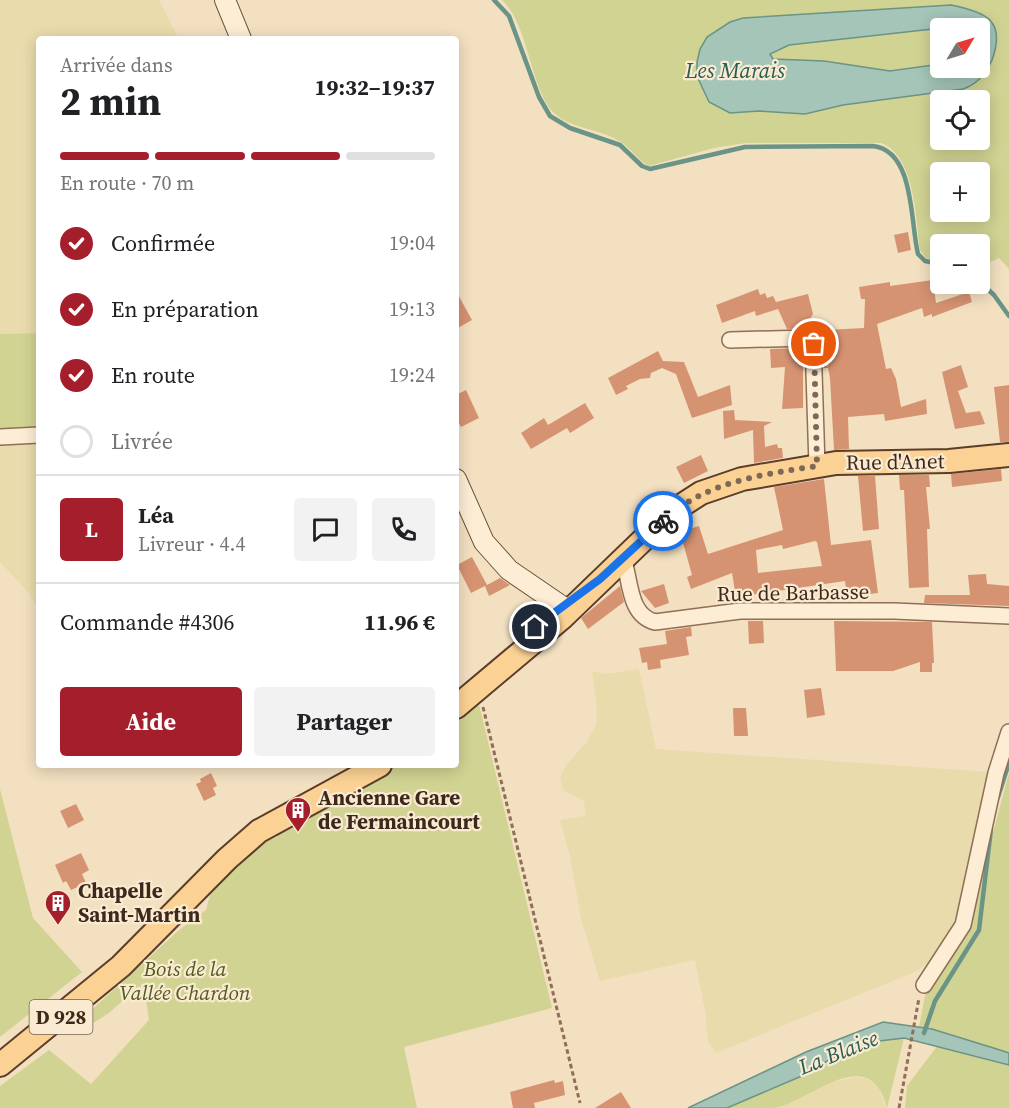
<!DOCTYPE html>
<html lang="fr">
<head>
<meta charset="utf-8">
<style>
  :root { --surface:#fff; --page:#f2f2f2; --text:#202124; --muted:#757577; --line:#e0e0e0; --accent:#a51e2b }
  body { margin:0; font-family:"Source Serif 4",serif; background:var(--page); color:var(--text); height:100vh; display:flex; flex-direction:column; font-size:22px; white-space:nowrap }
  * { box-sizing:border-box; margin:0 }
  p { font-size:20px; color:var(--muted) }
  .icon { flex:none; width:33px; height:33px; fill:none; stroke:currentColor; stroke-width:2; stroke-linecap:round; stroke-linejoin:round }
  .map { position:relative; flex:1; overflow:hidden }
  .side { position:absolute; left:36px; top:36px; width:423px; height:732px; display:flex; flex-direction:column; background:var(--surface); border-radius:6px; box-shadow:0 3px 15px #0003 }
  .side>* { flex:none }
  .needle { width:39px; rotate:52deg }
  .buttons { position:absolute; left:930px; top:18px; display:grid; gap:12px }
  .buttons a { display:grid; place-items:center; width:60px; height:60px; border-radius:6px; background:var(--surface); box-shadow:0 3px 15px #0003; font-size:30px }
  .pin { position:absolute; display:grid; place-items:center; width:51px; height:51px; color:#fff; margin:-26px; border:3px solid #fff; border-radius:50%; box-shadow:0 2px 6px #0007 }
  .courier { position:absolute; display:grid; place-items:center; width:60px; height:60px; margin:-30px; border:4px solid #1a73e8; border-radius:50%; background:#fff; color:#222; box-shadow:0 2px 8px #0007 }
  .overview em { font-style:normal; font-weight:700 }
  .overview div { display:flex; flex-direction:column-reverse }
  .overview { display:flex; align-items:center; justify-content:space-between; height:102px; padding:0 24px }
  h1 { font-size:39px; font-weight:700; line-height:45px }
  .bar { display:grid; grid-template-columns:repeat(4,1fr); gap:9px 6px; align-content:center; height:72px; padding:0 24px }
  .bar i { height:8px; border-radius:4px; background:var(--line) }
  .bar .selected { background:var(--accent) }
  .bar p { grid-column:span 4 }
  .line { display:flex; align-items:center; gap:15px; padding:0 24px; border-top:2px solid var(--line) }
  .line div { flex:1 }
  .round { display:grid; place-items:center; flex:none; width:63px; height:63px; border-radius:6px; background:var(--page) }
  ol { padding:0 24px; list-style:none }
  li { display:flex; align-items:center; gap:18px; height:66px }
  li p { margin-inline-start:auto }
  li .icon { padding:6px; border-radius:50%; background:var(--accent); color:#fff; stroke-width:4 }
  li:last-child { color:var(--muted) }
  li i { width:33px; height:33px; border:3px solid var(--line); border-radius:50% }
  .button { display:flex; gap:12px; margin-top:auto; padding:12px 24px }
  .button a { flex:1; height:69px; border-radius:6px; background:var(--accent); color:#fff; font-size:24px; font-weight:700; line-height:69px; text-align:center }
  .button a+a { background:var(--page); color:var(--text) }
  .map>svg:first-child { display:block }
</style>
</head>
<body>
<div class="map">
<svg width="1009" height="1108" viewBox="0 0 1009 1108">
  <rect width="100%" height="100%" fill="#f3e0c1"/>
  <path fill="#eadbad" d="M0 0H159L179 39H39V333L0 334Z
    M39 438V610L28 592 0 562V440Z
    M639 669 656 749 992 772 960 914 950 936 933 959 917 971 716 1053 708 1042 705 1012 695 960 600 981 581 919 570 856 560 820 586 816 584 801 563 790 560 778 567 764 586 743 596 725 597 710 592 671 605 674Z
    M854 1077 865 1078 878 1085 886 1108H775L828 1083Z"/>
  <path fill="#d1d393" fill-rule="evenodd" d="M502 0H1009V269L999 258 980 267V244H940V262L926 258 920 250C916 220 915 155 881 143H746L714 148 649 166C637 160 630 146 617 140 594 126 565 130 548 106 529 76 527 24 502 0ZM940 28H980V68H940ZM940 100H980V140H940ZM940 172H980V212H940Z
    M39 333V430L0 433V334Z
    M477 696 552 1008 404 1047 417 1108H0V1086L49 1050 91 1084 149 1020 146 999 139 986 109 1013 79 1032 75 1031V1025L178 931 206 910 212 888 253 848 277 837 286 827 388 765H456V713Z
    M1009 773V1053L919 1027 926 991 967 929Z
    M0 789 33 918 82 972 0 1037Z
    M904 1038 887 1108C870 1040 811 1101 774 1108 760 1108 742 1108 727 1108L804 1075 829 1060 871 1042Z
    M938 1045 1009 1065V1108H905L907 1086Z"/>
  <path fill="#a4c5b8" stroke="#699486" stroke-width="1.5" fill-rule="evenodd" d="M951 5C987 12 1006 21 992 60 986 74 978 84 963 89L843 105 805 114 759 111 730 113 709 102 697 76V62L700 49 707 37 730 22 743 18ZM942 28H980V68H940V64L890 71 824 61 773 59 770 54 789 45Z
    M883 1022 932 1029 1000 1050 1009 1053V1065L904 1038 871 1042 829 1060 804 1075 727 1108H688L806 1052Z"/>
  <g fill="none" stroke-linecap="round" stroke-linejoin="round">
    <path stroke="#699486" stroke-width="4.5" d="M494 0 509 16 539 97 550 116 570 128 620 145 642 166 650 169 745 147 873 146C915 151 910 222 918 254L925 261 940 264
      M980 282 994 295 1009 316
      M998 797 1009 763
      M924 1033 935 1001 979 930 991 829"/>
  </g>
  <path fill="#d69372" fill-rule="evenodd" d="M908 232 911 250 898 253 894 235Z
    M933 280 936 303 969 292 972 302 932 317V314L924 317 922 308 877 324 886 369 891 368 896 379 901 407 926 399 927 414 885 421 884 414 848 417 849 449 834 450 830 378 828 368H824L823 361 828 367 826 330 864 328 865 299H861L859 287 890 282V286Z
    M758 289 760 295 765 293 767 298 773 296 776 302 808 294 813 314 804 328 787 329 778 309 756 316 755 311 722 323 716 305Z
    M456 291 472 320 456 329Z
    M803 348V408L782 409 785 367 771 368 770 349Z
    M658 351 663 361 684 362 698 397 730 385 732 405 692 418 676 374 662 368 651 373 650 378 640 379 626 386 628 389 616 395 608 378Z
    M961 365 968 387 958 391 966 413 980 411 985 424 955 429 942 372Z
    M1009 385V442H1000L994 387Z
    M466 390 479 418 461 427 456 417V395Z
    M585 403 594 418 570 433 567 428 531 449 521 433 544 418 548 425Z
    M734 410 735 420 772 422 764 426 765 447 777 444 778 448H782L783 458 754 463 753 430 724 439 723 411Z
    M701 455 708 471 684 483 676 467Z
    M1001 469 1002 481 952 487 951 474Z
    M899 475H929L930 487H926L930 529H927L929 587 909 588 904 490H900Z
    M858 476H875L879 529 863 531Z
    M824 479 831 545 871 540 878 593 847 597 845 581 736 597 732 573 691 589 687 577 692 575 680 532 699 526 708 554 783 530 774 487ZM815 541 817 542 822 566 758 573 756 550 782 545 783 549Z
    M472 557 487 585 500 578 510 585 489 596 485 586 471 593 457 565Z
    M986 574 987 584 1009 586V606L924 603 925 595H970L968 575Z
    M664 584 669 603 655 608 641 591Z
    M620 586 624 602 588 629 581 618Z
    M748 621H763L764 643 749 644Z
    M834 621 932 622 934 663H932V672H920V662L893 671H836Z
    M691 627 692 636 686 637 689 655 660 660 661 668 648 670 647 662 642 663 639 648 667 644 665 631Z
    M821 688 825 715 807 718 804 690Z
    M733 708H746L748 736H734Z
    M211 773 217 786 213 788 216 795 204 801 196 784 201 782 200 779Z
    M76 804 84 820 68 828 60 811Z
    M81 853 89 870 82 874 86 883 71 890 66 881 63 883 55 865Z
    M554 1080 555 1083 563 1081 565 1095 534 1103 535 1108H513L510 1092Z
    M621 1092 631 1108H595L616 1095Z"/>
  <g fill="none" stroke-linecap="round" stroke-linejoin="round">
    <g stroke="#8f6f56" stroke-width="18">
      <path id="street" d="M730 340 807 338 813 341 817 466
        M0 437 39 435
        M623 558C631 580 628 615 655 622L740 611H894L1009 616
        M924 985 963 925 996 773 1009 732"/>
    </g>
    <g stroke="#715039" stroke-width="22">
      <path id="secondary" d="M225 0 241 39
        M456 479 484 542 509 570 569 611"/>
    </g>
    <g stroke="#5c3d2b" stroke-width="26">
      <path id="primary" d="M456 707 563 617 673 511 701 493 742 479 836 463 949 461 1009 455
        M0 1065 121 966 227 859 259 831 380 765"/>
    </g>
    <path stroke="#8f6f56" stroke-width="3" stroke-dasharray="4.5 3" stroke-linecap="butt" d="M483 707 580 1103
      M899 1108 919 998"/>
    <use href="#street" stroke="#fdedd5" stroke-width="15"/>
    <use href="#secondary" stroke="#fdedd5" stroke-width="20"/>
    <use href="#primary" stroke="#fbd294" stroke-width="22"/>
  </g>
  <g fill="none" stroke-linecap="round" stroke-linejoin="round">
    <path stroke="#7d6956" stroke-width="6" stroke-dasharray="0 10.8" d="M663 521C706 481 761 475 817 466L814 344"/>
    <path stroke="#1a73e8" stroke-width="8" d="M535 627 600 579 663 521"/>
  </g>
  <defs>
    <g id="building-pin" transform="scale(1.35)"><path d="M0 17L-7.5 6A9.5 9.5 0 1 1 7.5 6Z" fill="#a51e2b" stroke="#faead1"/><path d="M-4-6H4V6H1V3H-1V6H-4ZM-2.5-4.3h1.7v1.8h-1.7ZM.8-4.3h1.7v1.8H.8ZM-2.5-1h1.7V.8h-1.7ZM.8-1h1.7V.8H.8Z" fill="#fff"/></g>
  </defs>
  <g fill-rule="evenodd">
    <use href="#building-pin" x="298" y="810"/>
    <use href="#building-pin" x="58" y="903"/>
  </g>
  <g text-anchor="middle" stroke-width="4.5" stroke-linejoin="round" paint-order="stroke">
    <rect fill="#faead1" stroke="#766352" stroke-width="1.5" x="29.5" y="1000" width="63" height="34" rx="4.5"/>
    <g font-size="20" font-weight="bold" fill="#3d291c">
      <text x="61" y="1024">D 928</text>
    </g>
    <g font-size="21" fill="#3d291c" stroke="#faead1">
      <text transform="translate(895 462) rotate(-1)" y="7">Rue d'Anet</text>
      <text transform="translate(793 593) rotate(-1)" y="7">Rue de Barbasse</text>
    </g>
    <g font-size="21" font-weight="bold" fill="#3d291c" stroke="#faead1" text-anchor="start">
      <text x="318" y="805">Ancienne Gare<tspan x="318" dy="24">de Fermaincourt</tspan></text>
      <text x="78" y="898">Chapelle<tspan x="78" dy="24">Saint-Martin</tspan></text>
    </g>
    <g font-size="21" font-style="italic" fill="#525c20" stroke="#faead1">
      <text x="185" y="976">Bois de la<tspan x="185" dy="24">Vallée Chardon</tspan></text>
    </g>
    <g font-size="22" font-style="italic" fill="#295e56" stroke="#faead1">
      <text x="735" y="78">Les Marais</text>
      <text transform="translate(838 1052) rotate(-22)" y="8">La Blaise</text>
    </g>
  </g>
</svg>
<div class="buttons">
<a><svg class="needle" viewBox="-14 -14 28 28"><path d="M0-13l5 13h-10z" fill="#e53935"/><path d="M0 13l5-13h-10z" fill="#757577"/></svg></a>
<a><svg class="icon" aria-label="locate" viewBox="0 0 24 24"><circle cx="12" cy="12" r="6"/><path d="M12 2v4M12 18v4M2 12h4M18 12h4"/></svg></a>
<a>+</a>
<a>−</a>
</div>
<div class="pin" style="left:814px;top:344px;background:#ea580c"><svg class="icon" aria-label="bag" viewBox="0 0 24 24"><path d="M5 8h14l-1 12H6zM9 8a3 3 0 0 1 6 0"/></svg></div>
<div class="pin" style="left:535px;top:627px;background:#1f2937"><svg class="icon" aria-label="home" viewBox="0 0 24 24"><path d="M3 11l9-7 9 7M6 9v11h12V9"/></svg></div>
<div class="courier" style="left:663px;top:521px"><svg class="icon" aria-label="bike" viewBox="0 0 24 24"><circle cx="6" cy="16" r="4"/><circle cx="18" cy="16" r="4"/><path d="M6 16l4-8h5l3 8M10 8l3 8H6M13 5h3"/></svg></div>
<section class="side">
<div class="overview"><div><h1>2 min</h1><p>Arrivée dans</p></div><em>19:32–19:37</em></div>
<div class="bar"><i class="selected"></i><i class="selected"></i><i class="selected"></i><i></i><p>En route · 70 m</p></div>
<ol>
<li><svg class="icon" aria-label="check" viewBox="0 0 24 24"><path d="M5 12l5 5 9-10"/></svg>Confirmée<p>19:04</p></li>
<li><svg class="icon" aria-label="check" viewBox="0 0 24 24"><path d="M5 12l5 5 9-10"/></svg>En préparation<p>19:13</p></li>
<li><svg class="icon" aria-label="check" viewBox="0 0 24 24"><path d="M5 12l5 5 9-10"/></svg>En route<p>19:24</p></li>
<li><i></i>Livrée</li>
</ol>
<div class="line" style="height:108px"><b class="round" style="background:var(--accent);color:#fff">L</b><div><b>Léa</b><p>Livreur · 4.4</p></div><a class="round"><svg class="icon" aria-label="chat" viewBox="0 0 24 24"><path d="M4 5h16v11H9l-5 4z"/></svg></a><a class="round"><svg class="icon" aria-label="phone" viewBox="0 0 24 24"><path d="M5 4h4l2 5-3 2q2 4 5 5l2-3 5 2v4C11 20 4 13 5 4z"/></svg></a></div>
<div class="line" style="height:78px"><div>Commande #4306</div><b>11.96 €</b></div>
<div class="button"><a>Aide</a><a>Partager</a></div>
</section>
</div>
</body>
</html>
